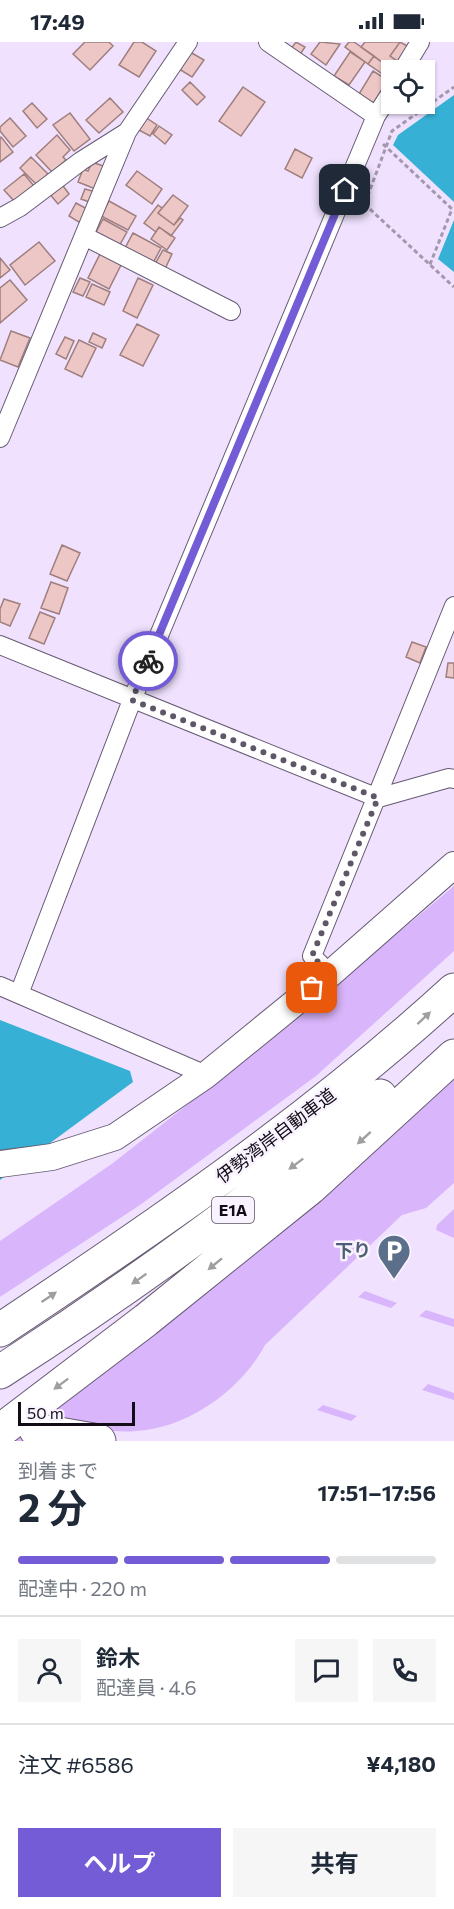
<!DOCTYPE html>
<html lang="ja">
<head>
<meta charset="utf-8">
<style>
  :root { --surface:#fff; --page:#f6f6f7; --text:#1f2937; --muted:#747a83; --line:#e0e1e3; --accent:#735cd6 }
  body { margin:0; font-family:Commissioner,"Noto Sans JP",sans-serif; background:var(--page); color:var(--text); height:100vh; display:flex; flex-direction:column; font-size:22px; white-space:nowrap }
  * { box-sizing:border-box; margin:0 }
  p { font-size:20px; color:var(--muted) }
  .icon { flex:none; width:33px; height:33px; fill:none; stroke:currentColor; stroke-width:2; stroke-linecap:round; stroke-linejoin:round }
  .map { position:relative; height:1399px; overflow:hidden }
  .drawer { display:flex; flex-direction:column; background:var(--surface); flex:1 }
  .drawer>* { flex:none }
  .buttons { position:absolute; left:381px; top:18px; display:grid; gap:12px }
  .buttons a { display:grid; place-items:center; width:54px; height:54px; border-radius:0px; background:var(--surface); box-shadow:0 2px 4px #0004; font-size:30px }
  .scale { position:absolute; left:18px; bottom:15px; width:117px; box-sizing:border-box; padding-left:6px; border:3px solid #110c15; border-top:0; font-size:16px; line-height:21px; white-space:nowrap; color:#110c15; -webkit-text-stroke:4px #f9f3ff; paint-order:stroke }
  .pin { position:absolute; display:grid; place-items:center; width:51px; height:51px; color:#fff; margin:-26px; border-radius:12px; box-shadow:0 3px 9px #0006 }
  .courier { position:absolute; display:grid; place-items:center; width:60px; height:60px; margin:-30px; border:4px solid #735cd6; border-radius:50%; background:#fff; color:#222; box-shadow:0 2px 8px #0007 }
  .overview em { font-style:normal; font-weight:700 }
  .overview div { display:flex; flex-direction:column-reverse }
  .overview { display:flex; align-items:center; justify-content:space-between; height:102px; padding:0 18px }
  h1 { font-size:39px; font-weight:700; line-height:45px }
  .bar { display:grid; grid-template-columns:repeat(4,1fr); gap:9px 6px; align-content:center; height:72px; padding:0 18px }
  .bar i { height:8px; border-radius:4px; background:var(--line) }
  .bar .current { background:var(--accent) }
  .bar p { grid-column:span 4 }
  .line { display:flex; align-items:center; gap:15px; padding:0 18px; border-top:2px solid var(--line) }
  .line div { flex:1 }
  .round { display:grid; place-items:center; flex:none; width:63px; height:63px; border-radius:0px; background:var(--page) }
  .button { display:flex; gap:12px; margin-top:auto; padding:12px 18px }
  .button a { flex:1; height:69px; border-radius:0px; background:var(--accent); color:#fff; font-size:24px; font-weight:700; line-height:69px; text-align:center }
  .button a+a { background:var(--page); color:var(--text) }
  .status { display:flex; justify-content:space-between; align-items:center; height:42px; padding:0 30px; background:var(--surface); direction:ltr }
  .status svg { height:16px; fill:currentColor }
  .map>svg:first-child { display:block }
</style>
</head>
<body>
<div class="status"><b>17:49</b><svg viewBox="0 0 49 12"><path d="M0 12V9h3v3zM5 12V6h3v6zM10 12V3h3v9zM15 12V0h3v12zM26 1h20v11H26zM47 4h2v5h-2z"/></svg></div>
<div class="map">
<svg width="454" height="1399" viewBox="0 0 454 1399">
  <rect width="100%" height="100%" fill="#f0e2ff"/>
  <path fill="#d9b5fb" d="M454 844V909L316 1034 140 1163 0 1255V1199L113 1121 285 986Z
    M454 1032V1141L426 1166 402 1173 265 1303C241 1348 188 1386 136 1389 117 1391 99 1387 81 1386L86 1399H3Z
    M454 1167V1196L436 1188 437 1183Z
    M365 1249 397 1261 391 1266 358 1255Z
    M426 1268 454 1277V1285L419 1274Z
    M428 1342 454 1351V1358L422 1348Z
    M323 1363 357 1374 351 1379 317 1368Z"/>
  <path fill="#36b0d5" d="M454 53V160L393 103 398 93Z
    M454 178V230L438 217Z
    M0 978 130 1029 133 1040 0 1138Z"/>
  <path fill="#ecc7c6" stroke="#9f7e7d" stroke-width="1.5" d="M85 0H109L113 4 90 28 73 12Z
    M134 0H142L156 9 139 35 119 23Z
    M296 0 305 5 299 14 290 8Z
    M320 0 340 2 326 23 311 12Z
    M349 0H354L374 14 368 22 345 5Z
    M365 0H400L390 14 396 18 390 26 361 5Z
    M400 0 411 6 400 21 390 14Z
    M190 10 204 18 192 35 179 27Z
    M350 10 365 20 349 43 334 34Z
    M374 14 390 26 384 33 368 22Z
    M373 29 389 39 375 62 359 52Z
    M190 40 205 55 197 63 182 48Z
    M243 45 265 60 241 94 219 79Z
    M110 56 123 70 99 91 86 78Z
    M32 61 47 77 37 86 23 69Z
    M70 71 90 97 74 109 53 83Z
    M145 75 157 83 150 94 137 87Z
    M10 76 26 94 13 105 0 89V85Z
    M159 84 172 93 165 102 153 92Z
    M57 93 70 108 63 115 66 118 52 130 36 113Z
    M1 95 13 110 0 120V96Z
    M295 107 312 116 302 136 285 127Z
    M31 115 48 132 37 143 20 126Z
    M92 120 106 125 98 148 78 140 83 127 88 129Z
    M137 129 162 147 152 162 126 143Z
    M24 132 34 144 15 160 4 148Z
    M61 141 69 152 58 162 49 151Z
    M85 147 96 150 92 161 81 157Z
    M173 153 188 164 174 183 158 171Z
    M109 159 136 174 128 188 101 174Z
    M76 161 89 168 82 182 69 174Z
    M158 163 162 166 158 171 174 183 180 176 183 178 171 194 159 185 156 190 144 181Z
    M103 177 127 190 118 206 94 194Z
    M159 185 175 196 167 208 151 197Z
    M133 191 161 206 152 223 124 208Z
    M39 200 55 219 25 243 10 223Z
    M163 208 172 212 165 227 155 222Z
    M101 210 122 221 109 247 88 236Z
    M0 216 10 228 0 236Z
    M80 236 90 240 83 254 73 250Z
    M138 236 153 243 137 276 123 269Z
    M10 238 27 258 0 281V246Z
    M92 242 110 250 104 263 86 255Z
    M137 282 159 293 143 324 120 313Z
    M11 289 30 296 18 325 0 318Z
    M93 291 106 297 102 306 89 300Z
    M65 295 74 299 66 317 56 312Z
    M79 298 96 306 82 335 65 327Z
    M62 503 80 511 67 539 50 532Z
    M51 540 68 546 59 572 41 566Z
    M4 557 20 562 10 584 0 580V567Z
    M40 570 55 576 44 602 29 596Z
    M412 600 426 605 420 621 406 615Z
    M448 621H454V636L446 635Z"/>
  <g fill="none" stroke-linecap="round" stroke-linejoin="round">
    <g stroke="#675b73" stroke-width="20">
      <path id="street" d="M268 0 376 74
        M403 28 420 0
        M0 176 20 165 81 119 127 90
        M86 195 231 269
        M0 396 127 90 188 0
        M0 603 378 756 449 736 454 737
        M330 932 312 914 454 564
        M0 944 206 1033
        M19 952 132 658 345 148 376 74 392 49"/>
    </g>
    <g stroke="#675b73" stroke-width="28">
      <path id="secondary" d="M0 1122 52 1115 115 1095 206 1033 330 932 454 823"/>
    </g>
    <g stroke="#675b73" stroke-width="35">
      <path id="highway" d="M0 1288C158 1183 314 1076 454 948
        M0 1330C132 1245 258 1153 380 1054
        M36 1388 99 1399
        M0 1389 146 1278 310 1146 454 1014"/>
    </g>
    <path stroke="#a398ae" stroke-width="3" stroke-dasharray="4.5 3" stroke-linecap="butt" d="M383 102 452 167 429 225
      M359 157 454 245
      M365 161 392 89 454 45"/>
    <use href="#street" stroke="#fff" stroke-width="18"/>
    <use href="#secondary" stroke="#fff" stroke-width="26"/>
    <use href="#highway" stroke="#fff" stroke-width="33"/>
  </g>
  <defs><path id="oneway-solid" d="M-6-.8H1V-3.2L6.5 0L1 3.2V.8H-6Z" transform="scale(1.5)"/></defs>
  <g fill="#a09ea1">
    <use href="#oneway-solid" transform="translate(424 976) rotate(-43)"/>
    <use href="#oneway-solid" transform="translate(364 1096) rotate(138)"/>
    <use href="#oneway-solid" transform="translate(296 1122) rotate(143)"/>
    <use href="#oneway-solid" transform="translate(215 1222) rotate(141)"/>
    <use href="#oneway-solid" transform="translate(139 1237) rotate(145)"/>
    <use href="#oneway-solid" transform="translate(49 1255) rotate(-34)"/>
    <use href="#oneway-solid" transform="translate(61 1342) rotate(143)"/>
  </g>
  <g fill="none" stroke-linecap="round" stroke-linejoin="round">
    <path stroke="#5f5767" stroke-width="6" stroke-dasharray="0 10.8" d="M148 619 132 658 378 756 312 914 330 932 312 946"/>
    <path stroke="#735cd6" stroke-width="8" d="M148 619 345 148"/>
  </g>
  <defs>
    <g id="parking-pin" transform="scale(1.725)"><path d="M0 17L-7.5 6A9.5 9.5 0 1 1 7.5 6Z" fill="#5c6f8a" stroke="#f9f3ff"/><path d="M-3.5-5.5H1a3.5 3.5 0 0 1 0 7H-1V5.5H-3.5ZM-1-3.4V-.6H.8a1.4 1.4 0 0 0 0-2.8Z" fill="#fff"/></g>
  </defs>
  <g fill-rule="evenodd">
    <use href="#parking-pin" x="394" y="1209"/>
  </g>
  <g text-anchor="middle" stroke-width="5" stroke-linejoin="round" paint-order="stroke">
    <rect fill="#f9f3ff" stroke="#57515b" stroke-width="1.5" x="212" y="1155" width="42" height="26" rx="4.5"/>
    <g font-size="16" font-weight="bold" fill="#110c15">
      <text x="233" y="1174">E1A</text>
    </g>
    <g font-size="18" fill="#110c15" stroke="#f9f3ff">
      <text transform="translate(276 1094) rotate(-37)" y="6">伊勢湾岸自動車道</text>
    </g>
    <g font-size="18" font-weight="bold" fill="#4e5e75" stroke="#f9f3ff" text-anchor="end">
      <text x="371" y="1215">下り</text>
    </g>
  </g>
</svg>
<div class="buttons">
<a><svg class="icon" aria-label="locate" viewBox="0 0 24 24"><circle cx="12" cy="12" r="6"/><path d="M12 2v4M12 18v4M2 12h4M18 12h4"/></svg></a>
</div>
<div class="scale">50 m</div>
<div class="pin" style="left:312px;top:946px;background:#ea580c"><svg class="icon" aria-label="bag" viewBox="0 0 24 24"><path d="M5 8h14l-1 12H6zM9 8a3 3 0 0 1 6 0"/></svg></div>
<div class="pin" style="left:345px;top:148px;background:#1f2937"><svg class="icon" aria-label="home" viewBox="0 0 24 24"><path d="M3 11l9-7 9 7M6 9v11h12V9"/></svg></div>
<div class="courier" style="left:148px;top:619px"><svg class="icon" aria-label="bike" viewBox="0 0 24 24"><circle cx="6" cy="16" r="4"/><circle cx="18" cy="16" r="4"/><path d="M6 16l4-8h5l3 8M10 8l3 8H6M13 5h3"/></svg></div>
</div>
<section class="drawer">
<div class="overview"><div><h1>2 分</h1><p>到着まで</p></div><em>17:51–17:56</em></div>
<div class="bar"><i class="current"></i><i class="current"></i><i class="current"></i><i></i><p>配達中 · 220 m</p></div>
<div class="line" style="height:108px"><a class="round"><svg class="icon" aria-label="person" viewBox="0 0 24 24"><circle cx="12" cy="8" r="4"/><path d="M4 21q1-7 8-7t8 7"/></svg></a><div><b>鈴木</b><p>配達員 · 4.6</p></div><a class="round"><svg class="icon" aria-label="chat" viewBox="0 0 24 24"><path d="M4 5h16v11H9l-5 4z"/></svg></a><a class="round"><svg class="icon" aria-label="phone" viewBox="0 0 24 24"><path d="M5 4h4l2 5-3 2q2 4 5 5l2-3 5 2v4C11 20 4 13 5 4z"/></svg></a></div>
<div class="line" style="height:78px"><div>注文 #6586</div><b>¥4,180</b></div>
<div class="button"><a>ヘルプ</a><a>共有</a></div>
</section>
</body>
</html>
